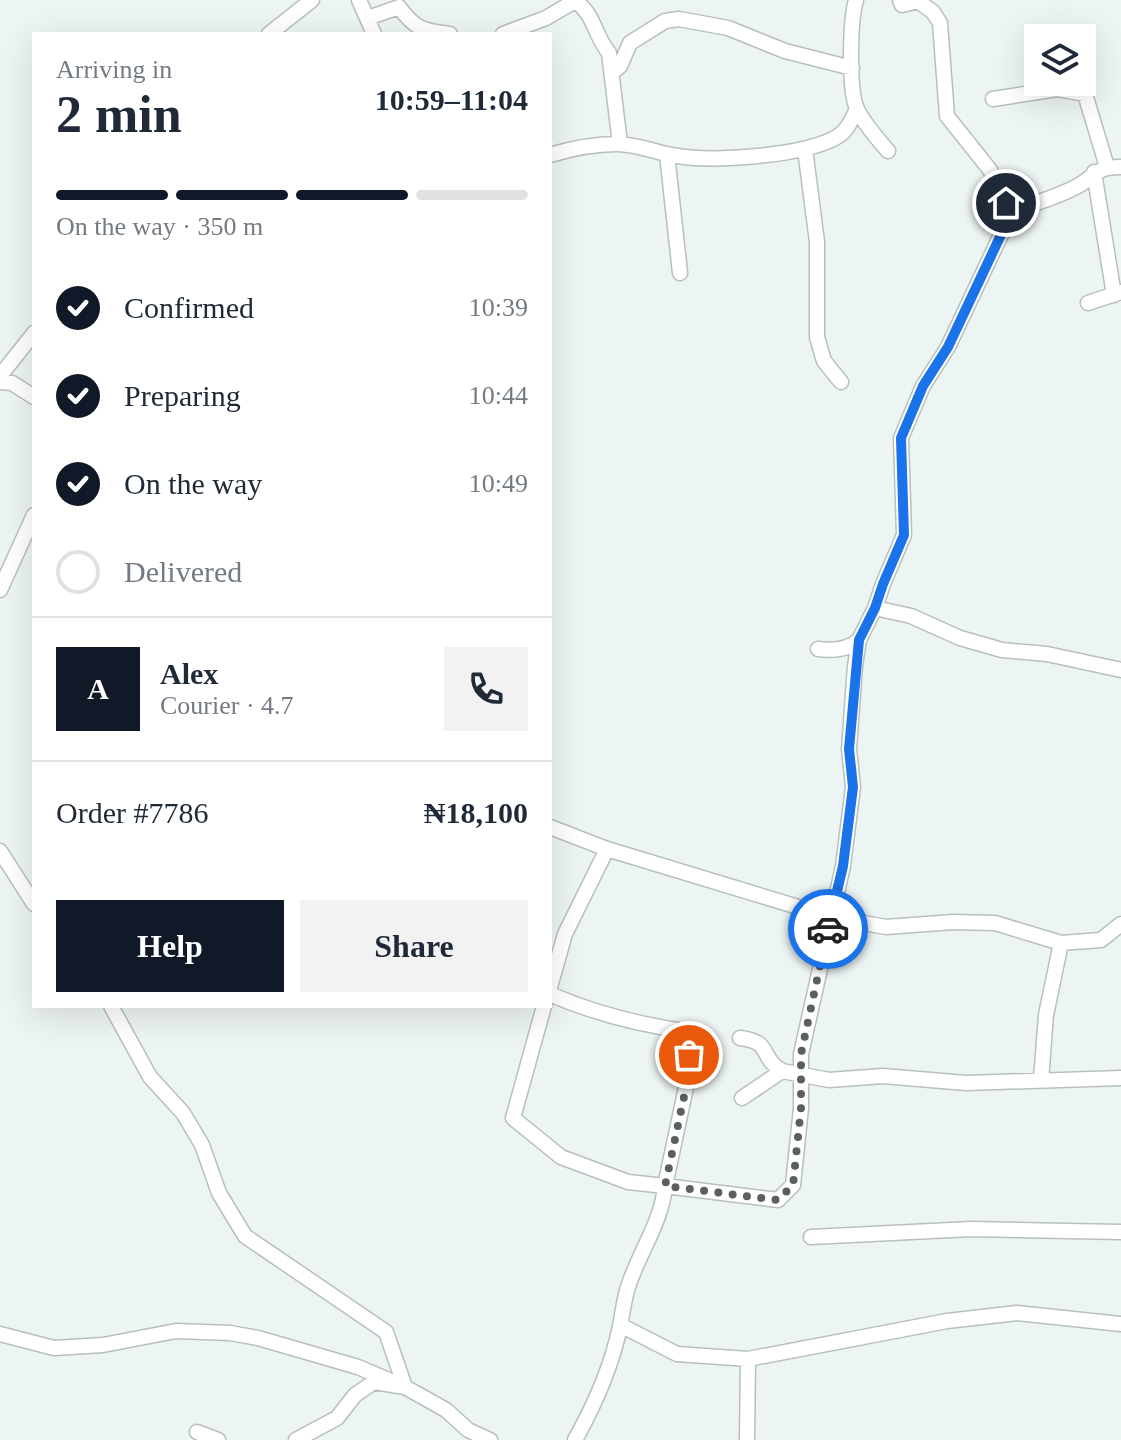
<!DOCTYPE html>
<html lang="en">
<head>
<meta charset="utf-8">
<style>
  :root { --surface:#fff; --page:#f2f2f3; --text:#1f2937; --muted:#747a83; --line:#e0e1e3; --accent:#111827 }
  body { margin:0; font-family:"Times New Roman",serif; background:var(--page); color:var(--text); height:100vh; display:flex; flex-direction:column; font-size:30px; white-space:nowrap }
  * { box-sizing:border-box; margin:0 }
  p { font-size:26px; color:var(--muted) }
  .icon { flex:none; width:44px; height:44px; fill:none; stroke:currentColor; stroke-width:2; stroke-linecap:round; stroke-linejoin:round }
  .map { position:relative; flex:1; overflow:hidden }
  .panel { position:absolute; left:32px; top:32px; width:520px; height:976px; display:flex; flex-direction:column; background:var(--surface); border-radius:0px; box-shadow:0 8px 32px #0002 }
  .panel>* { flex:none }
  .controls { position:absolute; left:1024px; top:24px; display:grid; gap:16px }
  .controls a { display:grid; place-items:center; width:72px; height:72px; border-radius:0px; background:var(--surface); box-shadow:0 8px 32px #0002; font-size:40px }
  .pin { position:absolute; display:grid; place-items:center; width:68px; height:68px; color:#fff; margin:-34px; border:4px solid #fff; border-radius:50%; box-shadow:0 2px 8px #0007 }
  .courier { position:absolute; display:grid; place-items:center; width:80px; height:80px; margin:-40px; border:6px solid #1a73e8; border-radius:50%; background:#fff; color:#222; box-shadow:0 2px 10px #0007 }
  .head em { font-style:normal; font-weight:700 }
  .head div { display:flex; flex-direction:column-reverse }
  .head { display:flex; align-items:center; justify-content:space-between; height:136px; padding:0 24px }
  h1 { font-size:52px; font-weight:700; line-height:60px }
  .bar { display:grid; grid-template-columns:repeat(4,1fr); gap:12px 8px; align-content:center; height:96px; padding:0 24px }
  .bar i { height:10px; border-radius:6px; background:var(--line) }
  .bar .active { background:var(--accent) }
  .bar p { grid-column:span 4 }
  .line { display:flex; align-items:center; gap:20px; padding:0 24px; border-top:2px solid var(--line) }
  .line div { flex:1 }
  .round { display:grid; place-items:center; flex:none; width:84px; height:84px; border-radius:0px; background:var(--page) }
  ol { padding:0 24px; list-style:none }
  li { display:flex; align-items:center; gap:24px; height:88px }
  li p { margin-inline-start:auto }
  li .icon { padding:8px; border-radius:50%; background:var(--accent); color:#fff; stroke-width:4 }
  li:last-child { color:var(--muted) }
  li i { width:44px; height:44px; border:4px solid var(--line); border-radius:50% }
  .button { display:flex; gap:16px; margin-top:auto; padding:16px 24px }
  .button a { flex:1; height:92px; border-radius:0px; background:var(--accent); color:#fff; font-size:32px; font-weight:700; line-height:92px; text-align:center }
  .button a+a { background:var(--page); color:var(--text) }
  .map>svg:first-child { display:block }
</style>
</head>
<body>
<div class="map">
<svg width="1121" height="1440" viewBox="0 0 1121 1440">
  <rect width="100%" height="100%" fill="#edf5f4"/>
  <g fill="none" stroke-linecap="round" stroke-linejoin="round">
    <g stroke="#b8bfbe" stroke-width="17">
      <path id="street" d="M359 0 374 34
        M574 0C595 14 594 35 609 53L620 144
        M856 0C850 21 848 93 858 111 865 125 878 139 888 151
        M900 0 902 5 918 1 933 12 940 23 947 116 990 170 1006 203 1015 211
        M368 18 399 7C415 29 423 31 450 34
        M269 34 312 0
        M503 34 546 18 575 1
        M612 73 620 66 630 43 665 21 679 19 728 28 785 51 852 68
        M993 99 1057 89 1085 94 1107 167
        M805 149 817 242V337L824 361 841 382
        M667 154 680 273
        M550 155C573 148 593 144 617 144 637 144 657 153 677 156 715 162 801 156 835 138 847 132 851 121 857 109
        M1121 167C1098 167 1098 173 1081 184 1062 196 1036 202 1015 211L1008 220 948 347 923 386 901 438 904 535 883 584 875 608 911 616 960 638 1002 650 1047 654 1121 670
        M1094 172 1114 295
        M1088 303 1121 292
        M0 376 34 333
        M0 382 12 383 34 397
        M0 590 34 515
        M818 649C834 651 848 650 859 640
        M550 827 607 849 831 917 886 927 953 922 995 923 1061 943 1046 1015 1041 1080
        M0 851 34 904
        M1061 943 1101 940 1121 924
        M550 987 565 934 607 849
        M550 994C595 1014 641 1025 690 1032L688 1078 665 1186 778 1200 793 1185 801 1108V1054L843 866 853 787 849 749 855 666 859 640 875 608
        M111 1006 150 1077 183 1113 202 1145 219 1193 245 1236 386 1332 405 1387 374 1382 355 1395 337 1418 296 1440
        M544 1006 513 1118 561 1157 628 1182 665 1186C662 1221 640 1251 629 1284 624 1298 623 1311 620 1326 612 1366 595 1404 575 1440
        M740 1038C773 1042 758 1056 782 1071
        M742 1098 782 1071 829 1080 883 1076 966 1083 1121 1078
        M811 1237 971 1229 1121 1232
        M620 1325 677 1354 748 1359 947 1321 1017 1313 1121 1324
        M0 1334 54 1348 103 1345 176 1331 230 1333 258 1338 358 1367 405 1387 446 1410 468 1430 490 1440
        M197 1432 218 1440
        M747 1440 748 1359"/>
    </g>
    <use href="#street" stroke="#fff" stroke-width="14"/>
  </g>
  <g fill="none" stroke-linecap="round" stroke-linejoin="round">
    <path stroke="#5b605f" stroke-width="8" stroke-dasharray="0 14.4" d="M689 1055 688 1078 665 1186 778 1200 793 1185 801 1108V1054L828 929"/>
    <path stroke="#1a73e8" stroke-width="10" d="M828 929 843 866 853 787 849 749 859 640 875 608 883 584 904 535 901 438 923 386 948 347 1008 220 1015 211 1006 203"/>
  </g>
</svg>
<div class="controls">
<a><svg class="icon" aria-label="layers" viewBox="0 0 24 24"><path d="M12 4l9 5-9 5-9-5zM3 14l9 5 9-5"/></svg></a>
</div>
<div class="pin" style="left:689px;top:1055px;background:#ea580c"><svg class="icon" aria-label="bag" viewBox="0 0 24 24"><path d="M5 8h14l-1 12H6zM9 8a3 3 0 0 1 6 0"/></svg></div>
<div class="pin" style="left:1006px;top:203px;background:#1f2937"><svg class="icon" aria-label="home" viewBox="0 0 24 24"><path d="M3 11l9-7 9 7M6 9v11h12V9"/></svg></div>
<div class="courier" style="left:828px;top:929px"><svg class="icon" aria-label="car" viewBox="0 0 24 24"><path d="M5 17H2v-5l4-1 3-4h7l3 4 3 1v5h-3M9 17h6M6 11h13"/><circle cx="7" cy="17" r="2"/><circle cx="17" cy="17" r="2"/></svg></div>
<section class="panel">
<div class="head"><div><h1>2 min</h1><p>Arriving in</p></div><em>10:59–11:04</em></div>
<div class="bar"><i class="active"></i><i class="active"></i><i class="active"></i><i></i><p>On the way · 350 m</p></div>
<ol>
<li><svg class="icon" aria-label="check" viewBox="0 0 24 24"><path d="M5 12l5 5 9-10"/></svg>Confirmed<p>10:39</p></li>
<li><svg class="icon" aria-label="check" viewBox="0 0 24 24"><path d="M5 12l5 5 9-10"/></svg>Preparing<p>10:44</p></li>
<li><svg class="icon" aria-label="check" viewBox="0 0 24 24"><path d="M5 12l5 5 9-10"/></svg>On the way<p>10:49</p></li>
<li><i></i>Delivered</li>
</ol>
<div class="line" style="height:144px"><b class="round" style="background:var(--accent);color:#fff">A</b><div><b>Alex</b><p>Courier · 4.7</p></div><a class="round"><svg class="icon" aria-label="phone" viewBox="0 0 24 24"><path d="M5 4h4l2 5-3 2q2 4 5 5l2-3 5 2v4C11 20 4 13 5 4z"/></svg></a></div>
<div class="line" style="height:104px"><div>Order #7786</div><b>₦18,100</b></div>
<div class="button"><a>Help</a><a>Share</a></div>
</section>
</div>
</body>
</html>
